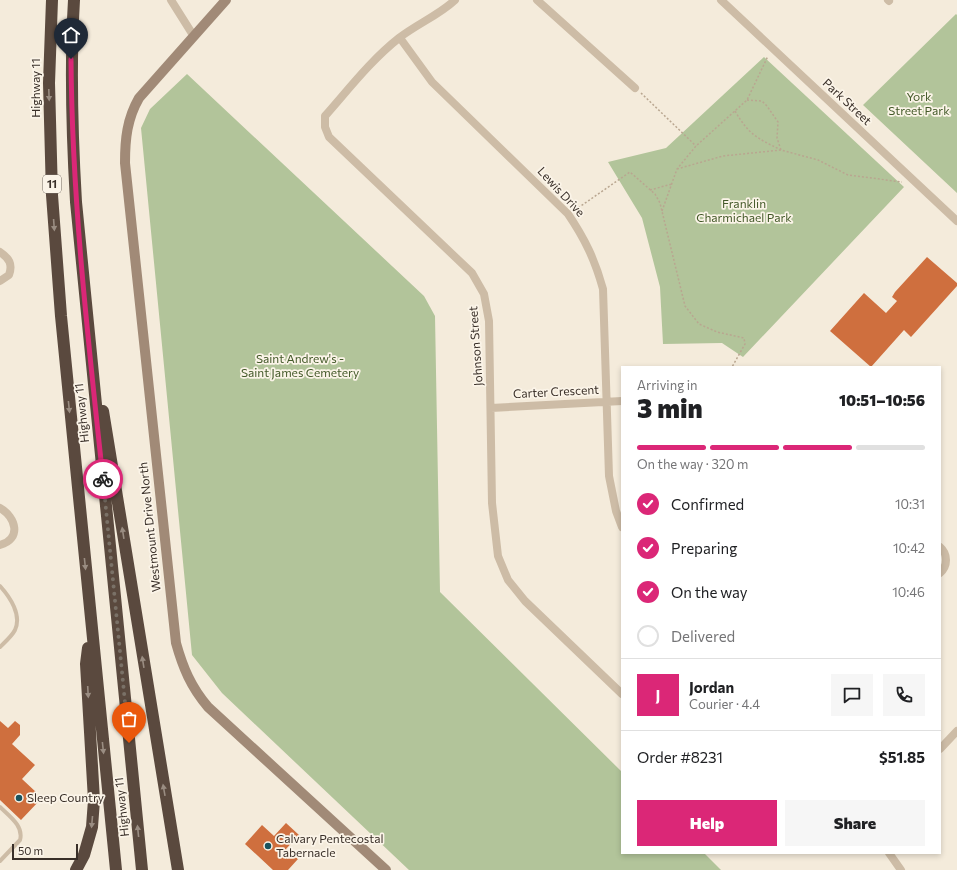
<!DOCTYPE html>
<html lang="en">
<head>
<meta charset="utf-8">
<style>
  :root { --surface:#fff; --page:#f6f6f6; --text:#202124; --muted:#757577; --line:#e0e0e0; --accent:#db2777 }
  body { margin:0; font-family:Commissioner,sans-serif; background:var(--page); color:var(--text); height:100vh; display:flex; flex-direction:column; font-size:15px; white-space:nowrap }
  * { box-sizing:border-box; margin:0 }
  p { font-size:13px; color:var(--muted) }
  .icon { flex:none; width:22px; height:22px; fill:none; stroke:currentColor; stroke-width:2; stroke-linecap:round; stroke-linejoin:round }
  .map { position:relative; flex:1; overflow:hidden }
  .details { position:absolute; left:621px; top:366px; width:320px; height:488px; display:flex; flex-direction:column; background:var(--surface); border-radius:0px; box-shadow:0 2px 6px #0003 }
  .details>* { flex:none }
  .scale { position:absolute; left:12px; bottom:10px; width:66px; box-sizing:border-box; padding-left:4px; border:2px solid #392f28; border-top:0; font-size:11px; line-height:14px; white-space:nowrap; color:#392f28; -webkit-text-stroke:3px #fbf4e8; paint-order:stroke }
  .pin { position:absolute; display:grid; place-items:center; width:34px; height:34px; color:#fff; margin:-41px -17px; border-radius:50% 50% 50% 0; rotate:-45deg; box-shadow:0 0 4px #0007 }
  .pin .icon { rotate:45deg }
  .courier { position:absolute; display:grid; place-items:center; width:40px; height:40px; margin:-20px; border:3px solid #db2777; border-radius:50%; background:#fff; color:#222; box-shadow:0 1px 5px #0007 }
  .headline em { font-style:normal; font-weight:800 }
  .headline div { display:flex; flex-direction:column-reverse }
  .headline { display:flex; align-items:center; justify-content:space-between; height:68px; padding:0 16px }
  h1 { font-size:26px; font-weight:800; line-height:30px }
  .bar { display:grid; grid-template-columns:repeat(4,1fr); gap:6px 4px; align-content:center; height:48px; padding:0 16px }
  .bar i { height:5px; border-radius:3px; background:var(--line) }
  .bar .selected { background:var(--accent) }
  .bar p { grid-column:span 4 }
  .line { display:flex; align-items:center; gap:10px; padding:0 16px; border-top:1px solid var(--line) }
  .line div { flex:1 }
  .round { display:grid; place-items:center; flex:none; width:42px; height:42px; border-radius:0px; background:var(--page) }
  ol { padding:0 16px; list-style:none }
  li { display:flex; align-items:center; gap:12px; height:44px }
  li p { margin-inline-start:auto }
  li .icon { padding:4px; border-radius:50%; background:var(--accent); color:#fff; stroke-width:4 }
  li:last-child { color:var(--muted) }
  li i { width:22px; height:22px; border:2px solid var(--line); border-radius:50% }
  .primary-button { display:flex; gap:8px; margin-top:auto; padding:8px 16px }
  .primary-button a { flex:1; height:46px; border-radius:0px; background:var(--accent); color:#fff; font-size:16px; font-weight:800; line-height:46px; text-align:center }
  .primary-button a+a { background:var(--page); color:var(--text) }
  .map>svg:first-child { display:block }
</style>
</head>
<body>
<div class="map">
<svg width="957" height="870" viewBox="0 0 957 870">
  <rect width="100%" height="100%" fill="#f4ebdb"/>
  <path fill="#b2c49a" d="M956 14 957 15V193L863 105Z
    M764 57 904 187 743 357 722 343 663 344 660 287 642 218 608 162 666 148Z
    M187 74 424 296 435 316 440 592 622 772V853H704L721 870H409L222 693 192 655 141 128 150 109Z"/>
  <path fill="#cf6f3e" d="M927 257 957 283V286L911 337 904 330 871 367 830 331 864 293 886 313 897 301 892 297 895 292Z
    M0 721 8 728 15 721 20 725V735L12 744 35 765 22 779 37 793 39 801 21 820 0 800Z
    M286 823 299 835 286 849 298 859 288 870H273L245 844 262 825 274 836Z"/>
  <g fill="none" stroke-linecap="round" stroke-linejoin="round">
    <path stroke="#b9a690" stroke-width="1.5" stroke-dasharray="2 2" stroke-linecap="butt" d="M641 93 696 146
      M747 100 762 101 767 106 778 122 777 138 781 150
      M735 111C749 135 757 138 781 150
      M677 169 723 156 781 150 818 160 848 175 902 182
      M650 190 672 184
      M575 210 630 172 655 194 660 203 685 306 699 324 717 332 744 338 745 344 732 367
      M662 211 677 169 696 146 747 100 768 56"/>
    <path stroke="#cdbca6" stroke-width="4" d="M0 586C10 597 22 615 15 630 12 636 5 642 0 647
      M0 807C9 816 24 826 20 840L0 861"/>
    <path stroke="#cdbca6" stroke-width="8" d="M171 0 193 35
      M455 0C439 15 417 24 399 38 371 60 348 90 325 116V127L329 137 472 273 484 294 489 321 492 503 498 556 508 580 525 601 622 694
      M537 0 635 88
      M721 0 957 221
      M888 0 889 1
      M400 38 432 82 568 214C585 239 595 260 603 289L609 476 616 511 622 527
      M0 252C9 258 13 264 9 275L0 281
      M491 408 622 401
      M0 508C16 517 22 539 0 545
      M940 547C948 554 948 566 940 573
      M940 749 957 731
      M889 853 901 870"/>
    <path stroke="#a18a77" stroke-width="10" d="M226 0 139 98C127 119 125 139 125 163L176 643C183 668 191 687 208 707L386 870"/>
    <path stroke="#5a493e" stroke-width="12" d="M52 0 49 83 52 195 61 316 116 870
      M74 0C70 67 72 134 76 202L142 870
      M103 411 178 870
      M76 870 84 855 92 827 94 800 86 664 88 648"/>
  </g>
  <defs><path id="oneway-solid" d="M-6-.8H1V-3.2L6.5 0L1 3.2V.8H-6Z"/></defs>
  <g fill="#9a8d82">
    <use href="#oneway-solid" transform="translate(49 95) rotate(88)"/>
    <use href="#oneway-solid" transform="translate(54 225) rotate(86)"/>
    <use href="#oneway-solid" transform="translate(69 407) rotate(84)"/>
    <use href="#oneway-solid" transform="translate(123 533) rotate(-99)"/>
    <use href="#oneway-solid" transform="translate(85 564) rotate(84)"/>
    <use href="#oneway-solid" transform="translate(143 662) rotate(-99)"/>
    <use href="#oneway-solid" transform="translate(88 692) rotate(87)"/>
    <use href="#oneway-solid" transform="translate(103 748) rotate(84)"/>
    <use href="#oneway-solid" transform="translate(164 790) rotate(-100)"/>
    <use href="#oneway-solid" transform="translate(92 822) rotate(95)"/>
    <use href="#oneway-solid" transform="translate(138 831) rotate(-96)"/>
  </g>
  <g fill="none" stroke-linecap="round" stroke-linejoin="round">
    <path stroke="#7a7167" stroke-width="4" stroke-dasharray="0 7.2" d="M103 479 129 743"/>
    <path stroke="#db2777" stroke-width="5" d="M71 59C72 200 88 339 103 479"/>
  </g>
  <g fill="#1a535e" stroke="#fbf4e8" stroke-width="1.5">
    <circle cx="19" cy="798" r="4"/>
    <circle cx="268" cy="846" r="4"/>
  </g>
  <g text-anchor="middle" stroke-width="3.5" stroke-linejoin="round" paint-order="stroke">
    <rect fill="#fbf4e8" stroke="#736a62" stroke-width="1" x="43" y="175" width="18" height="18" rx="3"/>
    <g font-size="11" font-weight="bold" fill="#392f28">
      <text x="52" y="188">11</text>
    </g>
    <g font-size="12" fill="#392f28" stroke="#fbf4e8">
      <text transform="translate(36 88) rotate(-90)" y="4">Highway 11</text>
      <text transform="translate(847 102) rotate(43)" y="4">Park Street</text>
      <text transform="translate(561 192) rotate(47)" y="4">Lewis Drive</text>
      <text transform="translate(476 346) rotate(-94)" y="4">Johnson Street</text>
      <text transform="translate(556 392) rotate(-3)" y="4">Carter Crescent</text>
      <text transform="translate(82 413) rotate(-96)" y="4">Highway 11</text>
      <text transform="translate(150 527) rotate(-96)" y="4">Westmount Drive North</text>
      <text transform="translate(122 807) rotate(-96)" y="4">Highway 11</text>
    </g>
    <g font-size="12" fill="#435929" stroke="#fbf4e8">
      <text x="919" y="101">York<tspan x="919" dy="14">Street Park</tspan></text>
      <text x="744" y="208">Franklin<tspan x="744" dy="14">Charmichael Park</tspan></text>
      <text x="300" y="363">Saint Andrew's -<tspan x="300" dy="14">Saint James Cemetery</tspan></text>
    </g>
    <g font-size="12" fill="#392f28" stroke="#fbf4e8" text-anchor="start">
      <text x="27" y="802">Sleep Country</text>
      <text x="276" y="843">Calvary Pentecostal<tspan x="276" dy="14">Tabernacle</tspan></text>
    </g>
  </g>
</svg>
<div class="scale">50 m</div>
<div class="pin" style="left:129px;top:743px;background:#ea580c"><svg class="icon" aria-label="bag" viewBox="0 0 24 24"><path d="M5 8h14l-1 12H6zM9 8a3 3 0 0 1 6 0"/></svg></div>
<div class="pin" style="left:71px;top:59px;background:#1f2937"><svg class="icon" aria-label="home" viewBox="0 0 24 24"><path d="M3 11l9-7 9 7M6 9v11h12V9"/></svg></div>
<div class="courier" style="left:103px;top:479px"><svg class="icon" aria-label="bike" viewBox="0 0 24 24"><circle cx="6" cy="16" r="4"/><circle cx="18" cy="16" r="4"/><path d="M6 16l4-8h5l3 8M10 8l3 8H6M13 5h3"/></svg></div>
<section class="details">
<div class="headline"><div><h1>3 min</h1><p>Arriving in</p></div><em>10:51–10:56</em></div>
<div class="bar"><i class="selected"></i><i class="selected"></i><i class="selected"></i><i></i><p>On the way · 320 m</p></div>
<ol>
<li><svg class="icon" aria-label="check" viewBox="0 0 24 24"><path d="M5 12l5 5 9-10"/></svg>Confirmed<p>10:31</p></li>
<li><svg class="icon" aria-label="check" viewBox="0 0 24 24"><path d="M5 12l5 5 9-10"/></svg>Preparing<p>10:42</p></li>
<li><svg class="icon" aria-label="check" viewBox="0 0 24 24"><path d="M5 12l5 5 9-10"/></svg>On the way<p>10:46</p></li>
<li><i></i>Delivered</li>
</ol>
<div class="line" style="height:72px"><b class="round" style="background:var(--accent);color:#fff">J</b><div><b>Jordan</b><p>Courier · 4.4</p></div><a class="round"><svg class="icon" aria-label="chat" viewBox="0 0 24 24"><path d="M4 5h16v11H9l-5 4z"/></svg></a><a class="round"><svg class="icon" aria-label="phone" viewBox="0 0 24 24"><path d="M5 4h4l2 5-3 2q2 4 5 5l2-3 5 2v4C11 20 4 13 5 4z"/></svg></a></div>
<div class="line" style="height:52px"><div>Order #8231</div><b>$51.85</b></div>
<div class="primary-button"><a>Help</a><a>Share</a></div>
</section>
</div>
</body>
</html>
